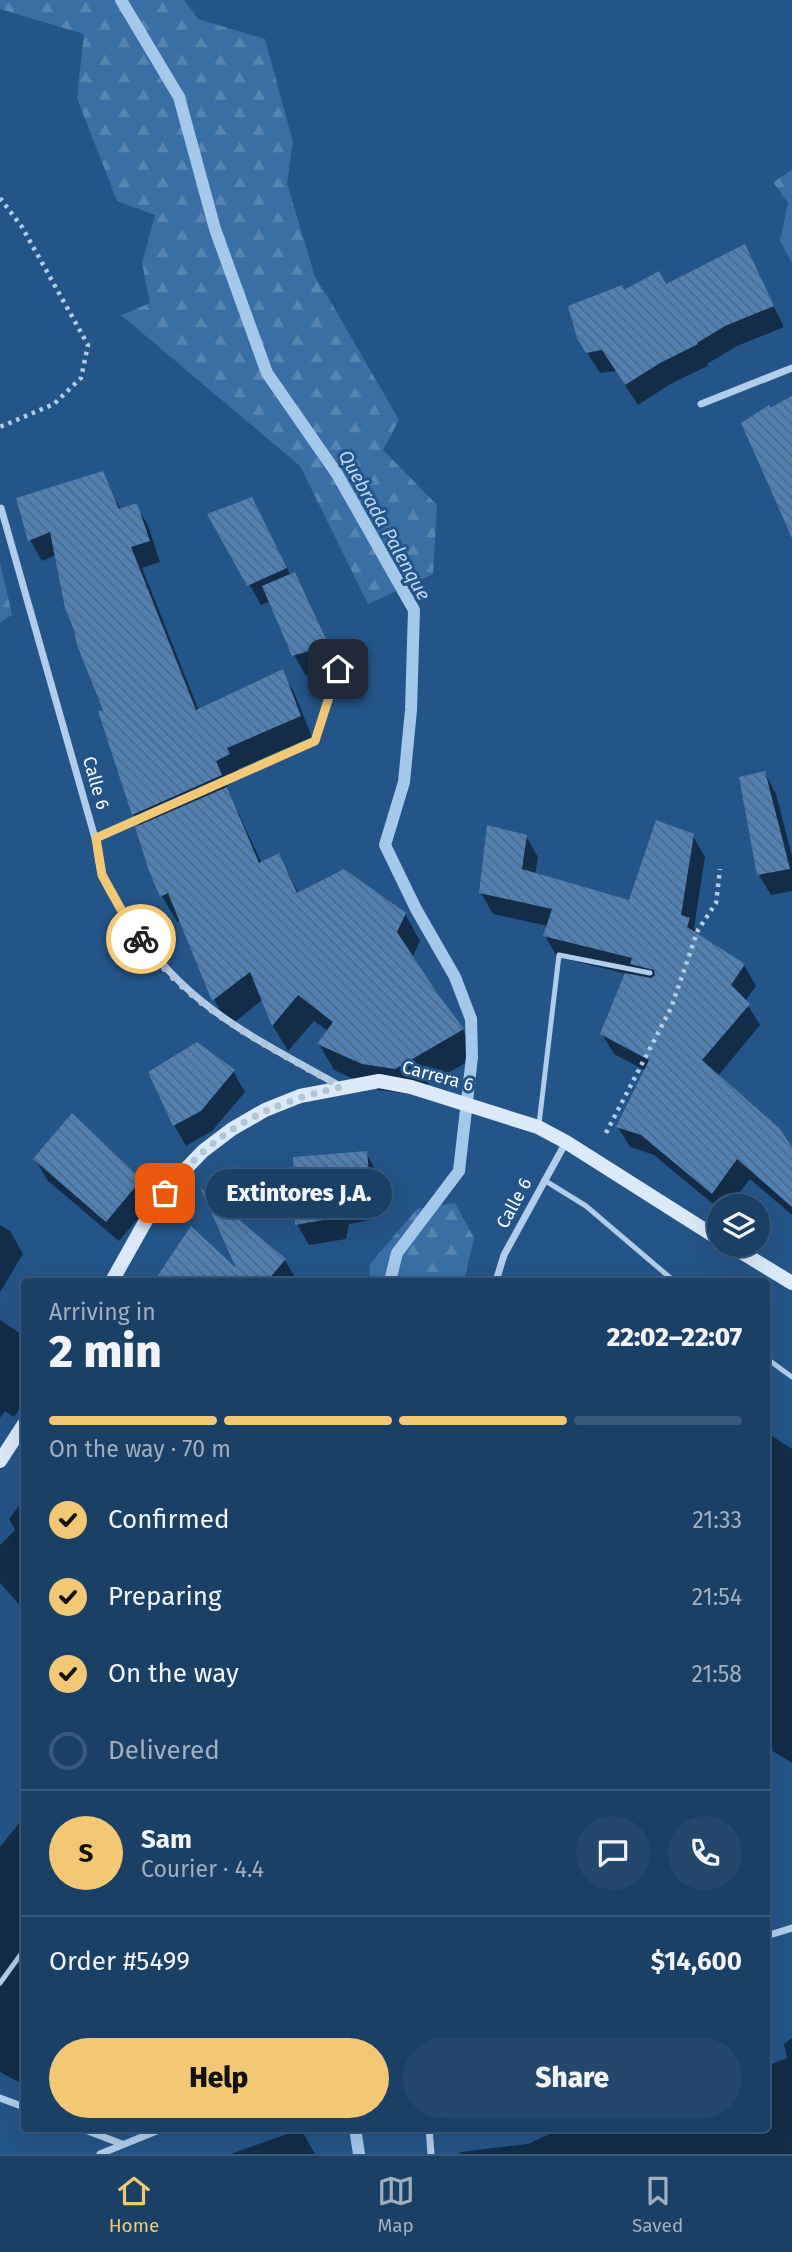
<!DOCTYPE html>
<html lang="en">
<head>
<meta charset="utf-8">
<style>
  :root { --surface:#1b4066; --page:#24476c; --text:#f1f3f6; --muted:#a0afbf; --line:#39597a; --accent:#f3c874 }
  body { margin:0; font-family:"Fira Sans",sans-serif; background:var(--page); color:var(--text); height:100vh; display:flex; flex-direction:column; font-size:26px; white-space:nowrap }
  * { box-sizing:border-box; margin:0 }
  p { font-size:23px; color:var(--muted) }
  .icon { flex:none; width:38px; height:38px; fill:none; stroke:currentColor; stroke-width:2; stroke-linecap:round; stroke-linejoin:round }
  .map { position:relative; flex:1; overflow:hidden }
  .sheet { position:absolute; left:21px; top:1278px; width:749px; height:854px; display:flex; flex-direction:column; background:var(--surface); border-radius:7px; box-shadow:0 7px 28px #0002,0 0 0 2px var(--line) }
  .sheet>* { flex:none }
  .controls { position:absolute; left:707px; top:1194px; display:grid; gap:14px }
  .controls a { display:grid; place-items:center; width:63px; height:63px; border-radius:50%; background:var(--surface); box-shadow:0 7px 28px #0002,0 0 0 2px var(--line); font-size:35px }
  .pin { position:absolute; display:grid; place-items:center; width:60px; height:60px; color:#fff; margin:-30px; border-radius:14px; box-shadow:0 4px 10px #0006 }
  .courier { position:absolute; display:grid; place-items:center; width:70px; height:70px; margin:-35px; border:5px solid #f3c874; border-radius:50%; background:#fff; color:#222; box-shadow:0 2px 9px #0007 }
  .bubble { position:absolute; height:49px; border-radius:24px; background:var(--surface); box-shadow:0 7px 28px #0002,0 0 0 2px var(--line); font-size:23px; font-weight:800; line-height:49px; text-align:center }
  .headline em { font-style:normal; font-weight:800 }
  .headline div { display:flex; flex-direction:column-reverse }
  .headline { display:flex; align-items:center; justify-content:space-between; height:119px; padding:0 28px }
  h1 { font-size:46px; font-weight:800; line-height:52px }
  .bar { display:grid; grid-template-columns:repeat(4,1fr); gap:10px 7px; align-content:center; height:84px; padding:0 28px }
  .bar i { height:9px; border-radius:5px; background:var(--line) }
  .bar .on { background:var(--accent) }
  .bar p { grid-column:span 4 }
  .line { display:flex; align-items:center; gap:18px; padding:0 28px; border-top:2px solid var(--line) }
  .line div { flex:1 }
  .round { display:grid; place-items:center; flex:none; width:74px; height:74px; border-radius:37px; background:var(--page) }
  ol { padding:0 28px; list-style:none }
  li { display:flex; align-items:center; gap:21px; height:77px }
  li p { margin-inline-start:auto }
  li .icon { padding:7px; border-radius:50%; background:var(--accent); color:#111; stroke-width:4 }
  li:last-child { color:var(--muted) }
  li i { width:38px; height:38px; border:4px solid var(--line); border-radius:50% }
  .primary-button { display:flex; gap:14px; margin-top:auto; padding:14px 28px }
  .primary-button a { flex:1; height:80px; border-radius:42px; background:var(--accent); color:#111; font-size:28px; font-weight:800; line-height:80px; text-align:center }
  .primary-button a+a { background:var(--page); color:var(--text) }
  .dock { display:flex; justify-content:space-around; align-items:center; height:98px; border-top:2px solid var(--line); background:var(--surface); font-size:19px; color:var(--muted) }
  .dock a { display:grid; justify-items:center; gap:4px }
  .dock .on { color:var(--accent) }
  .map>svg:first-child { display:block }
</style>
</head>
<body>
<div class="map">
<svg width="792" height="2154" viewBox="0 0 792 2154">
  <defs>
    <pattern id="forest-firs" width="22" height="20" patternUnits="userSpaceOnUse" patternTransform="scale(1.75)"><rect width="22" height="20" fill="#396fa5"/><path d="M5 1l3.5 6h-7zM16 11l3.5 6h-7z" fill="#5785b2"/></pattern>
    <pattern id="building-back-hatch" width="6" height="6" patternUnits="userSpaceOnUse" patternTransform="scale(1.75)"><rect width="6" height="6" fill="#5181b2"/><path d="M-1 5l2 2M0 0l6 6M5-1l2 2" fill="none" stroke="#4f6984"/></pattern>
  </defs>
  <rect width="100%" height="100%" fill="#245588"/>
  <path fill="url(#forest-firs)" d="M0 0H184L198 19 265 39 293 142 287 183 315 277 328 297 399 420 383 450 437 505 433 574 368 604 300 466 121 315 150 303 142 263 155 215 117 201 77 98 84 34 0 9Z
    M792 170V263L780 241 788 203 773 182Z
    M0 562 12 615 0 622Z
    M455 1203 474 1238 464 1281H369L370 1264 417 1209Z"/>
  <path fill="#0007" d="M744 247 784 327 737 346 707 364 708 366 672 383 638 405 616 371 600 373 578 338 624 292 666 286Z
    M102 473 121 510 136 505 148 525 160 562 142 568 199 711 282 672 294 692 312 737 238 769 241 776 226 782 231 797 262 864 279 855 299 894 405 914 420 941 412 958 463 1030 478 1056 410 1094 378 1090 334 1070 319 1044 328 1031 314 1021 288 1051 273 1026 263 999 229 1027 215 1001 181 920 177 922 162 896 151 871 140 827 133 814 105 710 56 555 42 561 30 540 18 499Z
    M210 515 263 520 291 576 294 574 306 595 339 666 306 676 294 655 270 601 261 605Z
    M765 773 776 794 792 856V891L771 895 759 875 741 778Z
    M526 836 538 857 535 875 630 902 693 836 705 857 694 928 700 937 744 965 756 986 745 1001 760 1025 718 1076 792 1150V1215L750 1179 729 1206H719V1209L654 1155 630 1147 618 1127 646 1071 614 1054 602 1034 627 974 557 957 545 936 548 926 493 914 481 893Z
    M233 1071 245 1092 212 1131 186 1146 174 1125Z
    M366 1153 378 1174 382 1217 349 1224 346 1239 309 1245 297 1224Z
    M35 1159 135 1175 147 1196V1208L119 1241 47 1180Z
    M0 1225 10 1231 23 1254 0 1292Z
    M285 1260 297 1281H171L241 1275Z
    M0 1320 24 1336V1402L14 1417 5 1411 0 1418Z
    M766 1432 792 1449V1763L766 1747Z
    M24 1499V1610L0 1583V1545L15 1530 9 1519Z
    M24 1817V2085L0 2072V1847Z
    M792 2038V2154H459L460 2152 528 2144 563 2128H766V2066L787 2058 784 2044Z
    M301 2129 315 2154H231Z"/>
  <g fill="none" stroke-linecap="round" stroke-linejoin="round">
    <path stroke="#a4c8ea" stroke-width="12" d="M121 0 179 97 215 229 267 373 337 474 414 610 411 710 404 782 385 845 416 909 455 977 471 1019 472 1057 459 1171 397 1253 390 1281
      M355 2128 359 2154"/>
  </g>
  <path fill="url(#building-back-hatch)" d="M745 244 774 306 725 326 697 343 698 344 660 363 625 385 602 350 586 353 577 338 568 306 622 285 624 290 659 271 666 284Z
    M792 396V538L741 423 769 405 770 408Z
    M103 471 119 509 137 503 150 541 131 547 196 710 283 669 301 716 227 748 230 754 216 761 222 775 132 815 98 711 103 710 77 645 74 630 65 608 50 532 28 541 16 498Z
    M252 497 287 568 247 586 207 514Z
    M295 572 329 645 292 656 262 586Z
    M765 771 790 869 757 875 739 777Z
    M227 787 259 863 279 853 297 893 344 869 406 913 397 932 437 993 464 1029 395 1069 362 1064 317 1044 333 1022 298 995 272 1026 250 972 212 1001 168 893 160 897 149 871 135 827Z
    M656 820 694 834 681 915 690 918 687 927 745 964 731 985 750 1004 702 1060 780 1129 792 1147V1207L737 1159 712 1194 641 1135 616 1127 649 1060 600 1034 625 973 651 978 655 975 654 970 630 964 632 958 543 936 552 909 479 893 487 825 527 835 522 869 629 900Z
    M197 1042 235 1070 201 1111 173 1126 148 1072Z
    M72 1113 136 1174V1186L106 1222 33 1159Z
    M367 1151 371 1197 338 1204 335 1218 295 1225 293 1157Z
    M200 1187 286 1259 267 1281H154L191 1226 236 1268Z"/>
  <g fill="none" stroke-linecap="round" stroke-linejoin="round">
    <path stroke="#b0cde9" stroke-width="4.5" stroke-dasharray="3.5 5" stroke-linecap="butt" d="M0 198 22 227 88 345 81 378 54 404 0 427
      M606 1133 671 1008 698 930 716 903 720 869"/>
    <path stroke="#b0cde9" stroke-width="5" d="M539 1124 559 955 650 973
      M544 1180 586 1206 674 1281
      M766 1358 792 1377
      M0 1983 24 1950"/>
    <path stroke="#b0cde9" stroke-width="7" d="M701 404 792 368
      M1 508 95 838C98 850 98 863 102 875 108 892 121 910 132 925 189 1009 255 1038 340 1086
      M95 838 315 741 346 645
      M496 1281 504 1255 566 1142
      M766 1936 792 1928
      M0 2098 24 2107
      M80 2128 122 2144
      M429 2128 431 2154
      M100 2154 164 2128"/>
    <path stroke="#dbe9f8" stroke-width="14" d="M728 1244 792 1283
      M112 1281 153 1208 177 1178 203 1151 232 1129 265 1110 300 1096 379 1081 411 1087 538 1127 566 1142 719 1239
      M0 1461 24 1424"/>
  </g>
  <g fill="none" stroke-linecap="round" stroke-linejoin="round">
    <path stroke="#b2c4d5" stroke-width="7" stroke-dasharray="0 12.6" d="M141 939C190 1010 268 1045 340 1087 266 1104 213 1131 165 1193"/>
    <path stroke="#f3c874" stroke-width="9" d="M141 939 123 913 102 875 96 838 315 741 338 669"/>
  </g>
  <g text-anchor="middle" stroke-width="6" stroke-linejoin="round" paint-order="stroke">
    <g font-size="18" fill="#fff" stroke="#245588">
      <text transform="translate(96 783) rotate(74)" y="6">Calle 6</text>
      <text transform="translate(438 1076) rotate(15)" y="6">Carrera 6</text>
      <text transform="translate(514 1203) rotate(-62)" y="6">Calle 6</text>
    </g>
    <g font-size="19" font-style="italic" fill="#bcd7f1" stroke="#245588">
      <text transform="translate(385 525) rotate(61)" y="7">Quebrada Palenque</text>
    </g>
  </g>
</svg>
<div class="controls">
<a><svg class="icon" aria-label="layers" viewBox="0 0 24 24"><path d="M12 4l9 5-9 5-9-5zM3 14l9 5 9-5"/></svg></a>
</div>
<div class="pin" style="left:165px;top:1193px;background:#ea580c"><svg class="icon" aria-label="bag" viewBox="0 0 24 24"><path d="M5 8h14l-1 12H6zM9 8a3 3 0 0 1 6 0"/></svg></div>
<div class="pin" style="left:338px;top:669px;background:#1f2937"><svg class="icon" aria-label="home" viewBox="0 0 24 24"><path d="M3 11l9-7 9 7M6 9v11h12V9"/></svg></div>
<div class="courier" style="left:141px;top:939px"><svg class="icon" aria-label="bike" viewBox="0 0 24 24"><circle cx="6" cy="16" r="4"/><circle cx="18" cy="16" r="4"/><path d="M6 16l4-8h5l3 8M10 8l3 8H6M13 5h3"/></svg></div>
<div class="bubble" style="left:206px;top:1169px;width:186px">Extintores J.A.</div>
<section class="sheet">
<div class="headline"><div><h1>2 min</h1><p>Arriving in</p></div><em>22:02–22:07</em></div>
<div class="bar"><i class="on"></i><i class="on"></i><i class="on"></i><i></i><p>On the way · 70 m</p></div>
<ol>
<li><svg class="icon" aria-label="check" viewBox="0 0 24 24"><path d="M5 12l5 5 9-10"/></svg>Confirmed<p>21:33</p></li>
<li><svg class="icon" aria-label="check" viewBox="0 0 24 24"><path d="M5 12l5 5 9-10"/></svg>Preparing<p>21:54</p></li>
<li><svg class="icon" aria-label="check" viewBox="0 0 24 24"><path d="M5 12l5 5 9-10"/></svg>On the way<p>21:58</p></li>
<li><i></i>Delivered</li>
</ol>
<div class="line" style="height:126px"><b class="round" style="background:var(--accent);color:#111">S</b><div><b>Sam</b><p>Courier · 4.4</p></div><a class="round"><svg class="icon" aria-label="chat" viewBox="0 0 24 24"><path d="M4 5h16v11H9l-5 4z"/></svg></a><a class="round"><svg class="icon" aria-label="phone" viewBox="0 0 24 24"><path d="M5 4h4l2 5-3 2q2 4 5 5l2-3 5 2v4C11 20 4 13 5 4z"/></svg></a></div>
<div class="line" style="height:91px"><div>Order #5499</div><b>$14,600</b></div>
<div class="primary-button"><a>Help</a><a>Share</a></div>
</section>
</div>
<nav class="dock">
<a class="on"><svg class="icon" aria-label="home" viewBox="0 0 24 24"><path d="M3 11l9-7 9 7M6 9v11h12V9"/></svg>Home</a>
<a><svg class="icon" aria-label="map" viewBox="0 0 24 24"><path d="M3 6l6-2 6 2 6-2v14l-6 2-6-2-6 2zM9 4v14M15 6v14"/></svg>Map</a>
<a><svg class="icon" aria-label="saved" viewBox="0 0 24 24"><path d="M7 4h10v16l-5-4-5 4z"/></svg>Saved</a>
</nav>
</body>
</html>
